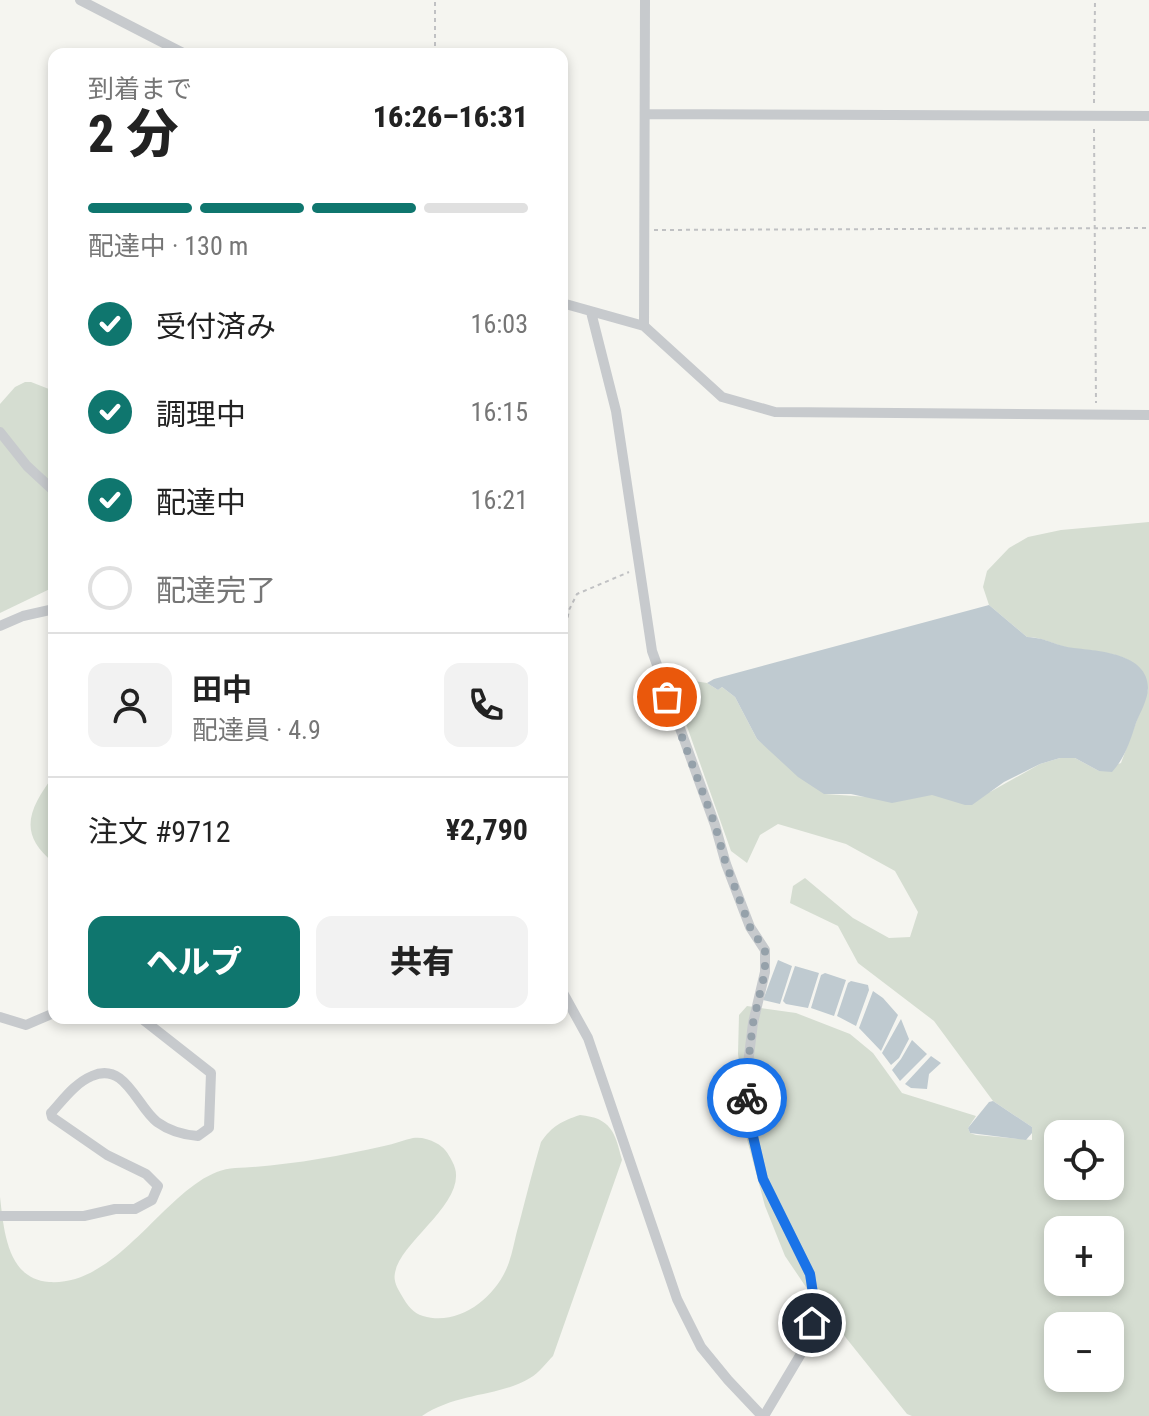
<!DOCTYPE html>
<html lang="ja">
<head>
<meta charset="utf-8">
<style>
  :root { --surface:#fff; --page:#f2f2f2; --text:#222; --muted:#767676; --line:#e0e0e0; --accent:#0f766e }
  body { margin:0; font-family:"Roboto Condensed","Noto Sans JP",sans-serif; background:var(--page); color:var(--text); height:100vh; display:flex; flex-direction:column; font-size:30px; white-space:nowrap }
  * { box-sizing:border-box; margin:0 }
  p { font-size:26px; color:var(--muted) }
  .icon { flex:none; width:44px; height:44px; fill:none; stroke:currentColor; stroke-width:2; stroke-linecap:round; stroke-linejoin:round }
  .map { position:relative; flex:1; overflow:hidden }
  .drawer { position:absolute; left:48px; top:48px; width:520px; height:976px; display:flex; flex-direction:column; background:var(--surface); border-radius:16px; box-shadow:0 4px 12px #0003 }
  .drawer>* { flex:none }
  .tools { position:absolute; left:1044px; top:1120px; display:grid; gap:16px }
  .tools a { display:grid; place-items:center; width:80px; height:80px; border-radius:16px; background:var(--surface); box-shadow:0 4px 12px #0003; font-size:40px }
  .pin { position:absolute; display:grid; place-items:center; width:68px; height:68px; color:#fff; margin:-34px; border:4px solid #fff; border-radius:50%; box-shadow:0 2px 8px #0007 }
  .courier { position:absolute; display:grid; place-items:center; width:80px; height:80px; margin:-40px; border:6px solid #1a73e8; border-radius:50%; background:#fff; color:#222; box-shadow:0 2px 10px #0007 }
  .summary em { font-style:normal; font-weight:800 }
  .summary div { display:flex; flex-direction:column-reverse }
  .summary { display:flex; align-items:center; justify-content:space-between; height:136px; padding:0 40px }
  h1 { font-size:52px; font-weight:800; line-height:60px }
  .bar { display:grid; grid-template-columns:repeat(4,1fr); gap:12px 8px; align-content:center; height:96px; padding:0 40px }
  .bar i { height:10px; border-radius:6px; background:var(--line) }
  .bar .active { background:var(--accent) }
  .bar p { grid-column:span 4 }
  .line { display:flex; align-items:center; gap:20px; padding:0 40px; border-top:2px solid var(--line) }
  .line div { flex:1 }
  .round { display:grid; place-items:center; flex:none; width:84px; height:84px; border-radius:16px; background:var(--page) }
  ol { padding:0 40px; list-style:none }
  li { display:flex; align-items:center; gap:24px; height:88px }
  li p { margin-inline-start:auto }
  li .icon { padding:8px; border-radius:50%; background:var(--accent); color:#fff; stroke-width:4 }
  li:last-child { color:var(--muted) }
  li i { width:44px; height:44px; border:4px solid var(--line); border-radius:50% }
  .action { display:flex; gap:16px; margin-top:auto; padding:16px 40px }
  .action a { flex:1; height:92px; border-radius:16px; background:var(--accent); color:#fff; font-size:32px; font-weight:800; line-height:92px; text-align:center }
  .action a+a { background:var(--page); color:var(--text) }
  .map>svg:first-child { display:block }
</style>
</head>
<body>
<div class="map">
<svg width="1149" height="1416" viewBox="0 0 1149 1416">
  <rect width="100%" height="100%" fill="#f5f5f0"/>
  <path fill="#d5ddd1" fill-rule="evenodd" d="M25 382H31L54 391V587L0 613V404L15 387Z
    M1149 522V1416H912L907 1414 810 1293 785 1256 765 1206 739 1110 743 1087 738 1054 739 1015 747 1006 796 1013 850 1034 873 1053 902 1093 976 1116 968 1128 970 1133 976 1135 1032 1140V1127L993 1101 934 1021 858 963 838 926 790 903 793 886 805 878 853 918 889 938 910 937 918 912 895 871 846 844 778 824 760 835 747 863 731 851 678 701 694 681 707 683 718 690 722 687 735 697 757 739 825 794 869 797 990 792 1040 764 1060 758H1075L1099 771 1121 763 1148 690C1142 649 1101 654 1070 648 1054 645 1043 637 1027 637L989 605 983 587 987 571 1009 548 1028 537 1061 530ZM1058 1134H1110V1186H1058ZM1058 1230H1110V1282H1058ZM1058 1326H1110V1378H1058Z
    M54 775V863C17 833 29 809 54 775Z
    M580 1115C611 1118 615 1132 622 1160L553 1356C546 1363 539 1373 530 1378 499 1397 458 1392 422 1416H0V1197C4 1230 7 1279 49 1282 124 1287 173 1171 235 1168 284 1166 336 1157 384 1146 394 1144 404 1140 413 1138 421 1137 429 1139 436 1143 444 1147 448 1153 452 1161 474 1199 400 1240 395 1273 393 1282 398 1289 402 1296 407 1305 413 1313 423 1316 459 1327 496 1297 508 1265 513 1252 515 1237 519 1224 526 1197 533 1169 541 1142 552 1126 562 1121 580 1115Z"/>
  <path fill="#bfcad0" d="M989 605 1027 637C1048 638 1055 646 1074 648 1098 651 1148 653 1148 688 1148 699 1140 713 1136 723 1130 741 1125 758 1112 772L1099 771 1075 758H1060L1040 764 1004 782 972 805H965L932 795 892 803 851 794H824L798 777 757 739 735 697 722 687 718 690 707 683 714 679Z
    M778 960 792 966 780 1004 763 1000Z
    M795 966 819 973 808 1008 786 1004 783 1001Z
    M825 973 846 980 834 1016 811 1008 821 975Z
    M851 981 868 985 869 990 856 1026 837 1016 848 983Z
    M873 991 883 998 898 1015 881 1051 859 1028Z
    M901 1019 909 1039 899 1058 891 1065 882 1053Z
    M912 1040 927 1054 900 1081 892 1070 901 1059Z
    M931 1056 941 1063 929 1074 927 1089 911 1088 905 1084Z
    M993 1101 1032 1127V1133L1026 1140 970 1133 968 1128 989 1102Z"/>
  <g fill="none" stroke-linecap="round" stroke-linejoin="round">
    <path stroke="#c0c1c3" stroke-width="2" stroke-dasharray="4 4" stroke-linecap="butt" d="M435 54V0
      M1094 103 1095 0
      M1094 129 1096 403
      M654 230 1149 228
      M562 649 569 610 577 594 629 572"/>
    <path stroke="#c7cacd" stroke-width="10" d="M80 0 185 54
      M645 114 1149 116
      M562 303 644 326 722 397 775 412 1149 415
      M591 312 616 411 652 651 715 825 726 864 750 927 765 950V972L753 1023 747 1072 748 1115 763 1179 810 1274 814 1300 812 1323 802 1352 764 1416
      M644 326 645 0
      M0 432 27 466 54 491
      M0 626 23 616 54 609
      M562 991 588 1038 677 1299 701 1347 728 1380 762 1416
      M0 1017 26 1025 54 1013
      M1 1216H84L115 1209H135L152 1200 158 1186 146 1174 107 1155 52 1117 51 1113C63 1100 75 1083 92 1076 125 1061 137 1107 157 1122 168 1130 184 1135 198 1136L209 1128 211 1073 141 1018"/>
  </g>
  <g fill="none" stroke-linecap="round" stroke-linejoin="round">
    <path stroke="#95a1aa" stroke-width="8" stroke-dasharray="0 14.4" d="M667 697 715 825 726 864 750 927 765 950V972L753 1023 747 1072V1098"/>
    <path stroke="#1a73e8" stroke-width="10" d="M747 1098 748 1115 763 1179 810 1274 814 1300 812 1323"/>
  </g>
</svg>
<div class="tools">
<a><svg class="icon" aria-label="locate" viewBox="0 0 24 24"><circle cx="12" cy="12" r="6"/><path d="M12 2v4M12 18v4M2 12h4M18 12h4"/></svg></a>
<a>+</a>
<a>−</a>
</div>
<div class="pin" style="left:667px;top:697px;background:#ea580c"><svg class="icon" aria-label="bag" viewBox="0 0 24 24"><path d="M5 8h14l-1 12H6zM9 8a3 3 0 0 1 6 0"/></svg></div>
<div class="pin" style="left:812px;top:1323px;background:#1f2937"><svg class="icon" aria-label="home" viewBox="0 0 24 24"><path d="M3 11l9-7 9 7M6 9v11h12V9"/></svg></div>
<div class="courier" style="left:747px;top:1098px"><svg class="icon" aria-label="bike" viewBox="0 0 24 24"><circle cx="6" cy="16" r="4"/><circle cx="18" cy="16" r="4"/><path d="M6 16l4-8h5l3 8M10 8l3 8H6M13 5h3"/></svg></div>
<section class="drawer">
<div class="summary"><div><h1>2 分</h1><p>到着まで</p></div><em>16:26–16:31</em></div>
<div class="bar"><i class="active"></i><i class="active"></i><i class="active"></i><i></i><p>配達中 · 130 m</p></div>
<ol>
<li><svg class="icon" aria-label="check" viewBox="0 0 24 24"><path d="M5 12l5 5 9-10"/></svg>受付済み<p>16:03</p></li>
<li><svg class="icon" aria-label="check" viewBox="0 0 24 24"><path d="M5 12l5 5 9-10"/></svg>調理中<p>16:15</p></li>
<li><svg class="icon" aria-label="check" viewBox="0 0 24 24"><path d="M5 12l5 5 9-10"/></svg>配達中<p>16:21</p></li>
<li><i></i>配達完了</li>
</ol>
<div class="line" style="height:144px"><a class="round"><svg class="icon" aria-label="person" viewBox="0 0 24 24"><circle cx="12" cy="8" r="4"/><path d="M4 21q1-7 8-7t8 7"/></svg></a><div><b>田中</b><p>配達員 · 4.9</p></div><a class="round"><svg class="icon" aria-label="phone" viewBox="0 0 24 24"><path d="M5 4h4l2 5-3 2q2 4 5 5l2-3 5 2v4C11 20 4 13 5 4z"/></svg></a></div>
<div class="line" style="height:104px"><div>注文 #9712</div><b>¥2,790</b></div>
<div class="action"><a>ヘルプ</a><a>共有</a></div>
</section>
</div>
</body>
</html>
